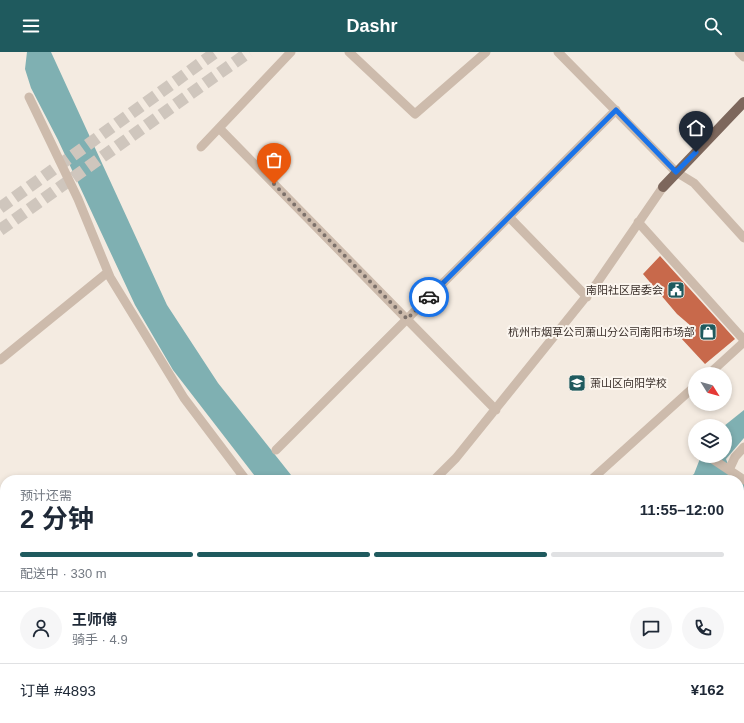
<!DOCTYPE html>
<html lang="zh">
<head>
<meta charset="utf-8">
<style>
  :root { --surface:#fff; --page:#f6f6f7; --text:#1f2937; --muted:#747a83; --line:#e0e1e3; --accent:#1f5a5e }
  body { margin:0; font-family:Arial,"Noto Sans SC",sans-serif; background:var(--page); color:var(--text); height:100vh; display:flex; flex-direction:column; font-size:15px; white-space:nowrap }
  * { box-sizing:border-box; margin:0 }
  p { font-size:13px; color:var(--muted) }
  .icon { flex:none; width:22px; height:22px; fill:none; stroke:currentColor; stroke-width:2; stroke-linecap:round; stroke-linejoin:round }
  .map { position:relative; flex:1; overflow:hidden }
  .panel { position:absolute; left:0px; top:423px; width:744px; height:248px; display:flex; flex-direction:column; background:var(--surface); border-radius:16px 16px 0 0; box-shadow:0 2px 6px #0003 }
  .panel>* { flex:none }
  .needle { width:26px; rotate:127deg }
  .fabs { position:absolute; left:688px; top:315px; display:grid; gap:8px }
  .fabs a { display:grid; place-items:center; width:44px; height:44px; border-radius:50%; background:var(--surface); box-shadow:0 2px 6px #0003; font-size:20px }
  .pin { position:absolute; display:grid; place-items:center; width:34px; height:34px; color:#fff; margin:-41px -17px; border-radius:50% 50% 50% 0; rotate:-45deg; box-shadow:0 0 4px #0007 }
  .pin .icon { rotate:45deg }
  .courier { position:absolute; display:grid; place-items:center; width:40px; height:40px; margin:-20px; border:3px solid #1a73e8; border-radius:50%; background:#fff; color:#222; box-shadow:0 1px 5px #0007 }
  .headline em { font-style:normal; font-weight:700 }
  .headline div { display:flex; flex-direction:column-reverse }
  .headline { display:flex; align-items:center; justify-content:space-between; height:68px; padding:0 20px }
  h1 { font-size:26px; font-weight:700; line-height:30px }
  .bar { display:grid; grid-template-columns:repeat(4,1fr); gap:6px 4px; align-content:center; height:48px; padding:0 20px }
  .bar i { height:5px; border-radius:3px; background:var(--line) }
  .bar .on { background:var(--accent) }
  .bar p { grid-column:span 4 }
  .line { display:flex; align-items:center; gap:10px; padding:0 20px; border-top:1px solid var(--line) }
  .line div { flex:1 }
  .round { display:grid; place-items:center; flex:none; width:42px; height:42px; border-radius:21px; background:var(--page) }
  header { display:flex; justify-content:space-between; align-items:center; height:52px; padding:0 20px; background:var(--accent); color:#fff; font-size:18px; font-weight:700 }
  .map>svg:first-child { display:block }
</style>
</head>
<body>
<header><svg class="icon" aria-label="menu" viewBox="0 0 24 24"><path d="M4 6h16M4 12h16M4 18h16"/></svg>Dashr<svg class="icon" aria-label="search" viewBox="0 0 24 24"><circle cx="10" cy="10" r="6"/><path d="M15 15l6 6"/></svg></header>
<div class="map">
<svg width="744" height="671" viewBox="0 0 744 671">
  <rect width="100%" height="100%" fill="#f4ebe1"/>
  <path fill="#7fb0b2" d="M27 0H51L167 253 218 331 295 428H258L173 318 135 253 58 88 31 36 25 17Z
    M744 358V386L726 407 731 420 744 428V469L739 466V428H685L694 422 701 404H725L724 374Z
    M323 666H383L376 671H317Z"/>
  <path fill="#c8694b" d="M660 204 735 287 705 312 680 285 691 274 677 262 643 222Z"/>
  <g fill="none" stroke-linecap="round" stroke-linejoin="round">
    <path stroke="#cfc6bd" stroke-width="12" stroke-dasharray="12 6" stroke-linecap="butt" d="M0 156 216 0
      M0 178 249 0"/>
    <path stroke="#cdbbac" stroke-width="9" d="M349 0 415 62 486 0
      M558 0 676 120 694 131 744 186
      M739 0 744 5
      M29 45 78 147 110 225 184 346 246 428
      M219 76 496 358
      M201 95 291 0
      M509 165 587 245
      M638 170 744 288
      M0 308 108 220
      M709 322 744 290
      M276 398 616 58
      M708 404 744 428
      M729 418 735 405 744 395
      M434 428 456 406 597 231 663 135
      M591 428 695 334
      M739 458 744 452
      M739 473 744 477
      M0 640 5 646
      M23 666 27 671
      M203 666 207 671
      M598 666 604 671
      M133 671 140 666
      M252 671 258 666
      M371 671 378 666"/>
    <path stroke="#7d675c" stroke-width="10" d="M663 135 744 50"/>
  </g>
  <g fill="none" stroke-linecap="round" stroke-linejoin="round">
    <path stroke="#7c716b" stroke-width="4" stroke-dasharray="0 7.2" d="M274 132 407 267 429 245"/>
    <path stroke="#1a73e8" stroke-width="5" d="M429 245 616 58 676 120 696 100"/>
  </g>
  <defs>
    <g id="civic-square" transform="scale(0.9)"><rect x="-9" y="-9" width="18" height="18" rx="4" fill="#1f5a5e" stroke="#fbf5ee"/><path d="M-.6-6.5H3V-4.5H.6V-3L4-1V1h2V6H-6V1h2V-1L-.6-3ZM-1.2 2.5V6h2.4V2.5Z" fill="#fff"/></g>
    <g id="shop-square" transform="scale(0.9)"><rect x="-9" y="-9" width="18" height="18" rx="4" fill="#1f5a5e" stroke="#fbf5ee"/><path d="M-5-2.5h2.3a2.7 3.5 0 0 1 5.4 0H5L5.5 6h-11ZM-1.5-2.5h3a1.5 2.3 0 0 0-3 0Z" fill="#fff"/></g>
    <g id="school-square" transform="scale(0.9)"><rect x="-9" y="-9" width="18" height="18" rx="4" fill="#1f5a5e" stroke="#fbf5ee"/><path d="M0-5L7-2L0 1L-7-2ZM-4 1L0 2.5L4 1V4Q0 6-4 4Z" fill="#fff"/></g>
  </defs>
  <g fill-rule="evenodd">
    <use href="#civic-square" x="676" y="238"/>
    <use href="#shop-square" x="708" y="280"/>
    <use href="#school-square" x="577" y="331"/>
  </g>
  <g text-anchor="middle" stroke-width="4" stroke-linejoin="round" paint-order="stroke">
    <g font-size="11" fill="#3b302b" stroke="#fbf5ee" text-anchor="end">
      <text x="663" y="242">南阳社区居委会</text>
      <text x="695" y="284">杭州市烟草公司萧山分公司南阳市场部</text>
      <text x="590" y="335" text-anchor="start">萧山区向阳学校</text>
    </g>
  </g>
</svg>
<div class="fabs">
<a><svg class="needle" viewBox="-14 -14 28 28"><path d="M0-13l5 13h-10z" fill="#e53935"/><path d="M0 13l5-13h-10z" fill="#747a83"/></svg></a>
<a><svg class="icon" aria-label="layers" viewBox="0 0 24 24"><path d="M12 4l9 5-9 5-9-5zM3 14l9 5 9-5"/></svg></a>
</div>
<div class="pin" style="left:274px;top:132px;background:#ea580c"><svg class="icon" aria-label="bag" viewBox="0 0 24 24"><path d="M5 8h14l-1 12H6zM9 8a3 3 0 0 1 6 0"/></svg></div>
<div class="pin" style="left:696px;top:100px;background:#1f2937"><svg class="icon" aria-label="home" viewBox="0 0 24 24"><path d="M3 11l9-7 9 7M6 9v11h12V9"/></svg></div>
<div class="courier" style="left:429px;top:245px"><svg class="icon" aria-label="car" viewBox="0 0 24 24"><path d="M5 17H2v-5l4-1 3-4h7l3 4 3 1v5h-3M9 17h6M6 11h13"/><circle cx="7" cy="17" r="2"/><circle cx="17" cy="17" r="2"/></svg></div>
<section class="panel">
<div class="headline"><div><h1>2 分钟</h1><p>预计还需</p></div><em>11:55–12:00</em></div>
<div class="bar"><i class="on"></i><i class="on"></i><i class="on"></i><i></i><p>配送中 · 330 m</p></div>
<div class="line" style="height:72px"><a class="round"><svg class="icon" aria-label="person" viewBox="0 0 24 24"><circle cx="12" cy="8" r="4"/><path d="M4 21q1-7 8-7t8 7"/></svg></a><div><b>王师傅</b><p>骑手 · 4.9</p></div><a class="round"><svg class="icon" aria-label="chat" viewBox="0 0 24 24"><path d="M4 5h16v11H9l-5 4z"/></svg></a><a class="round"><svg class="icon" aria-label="phone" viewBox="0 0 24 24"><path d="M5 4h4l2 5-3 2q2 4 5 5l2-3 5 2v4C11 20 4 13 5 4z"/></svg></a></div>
<div class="line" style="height:52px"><div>订单 #4893</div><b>¥162</b></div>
</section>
</div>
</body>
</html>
